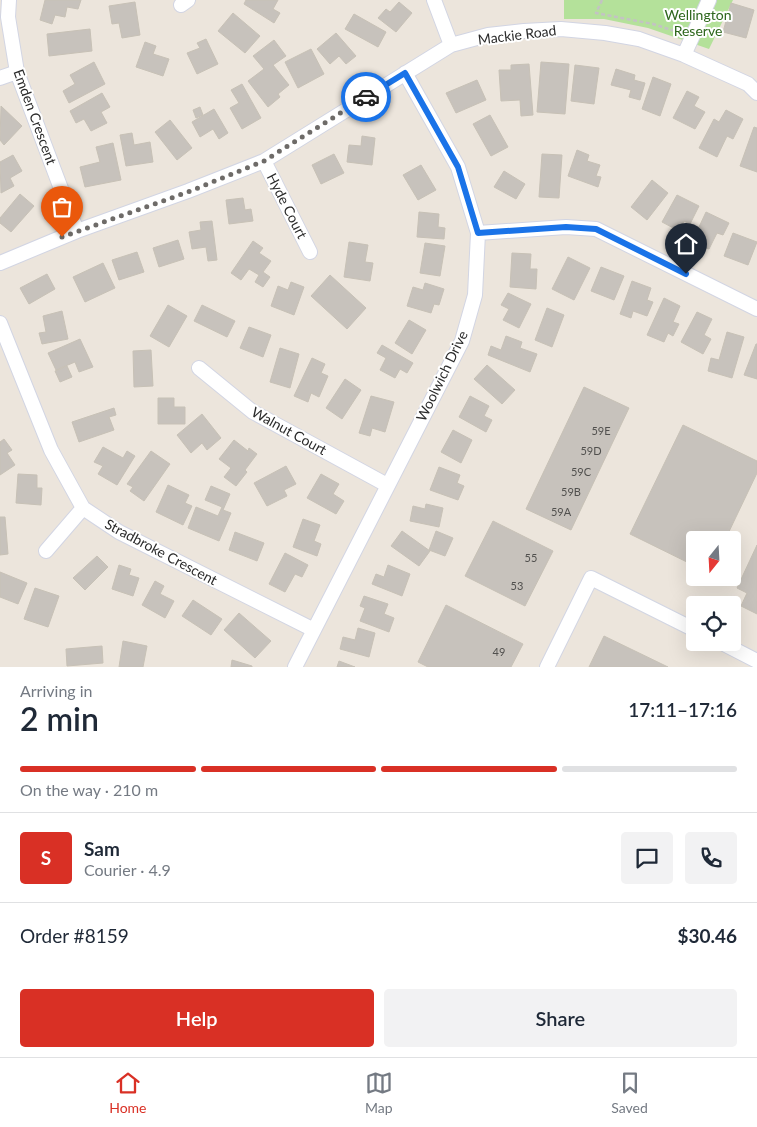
<!DOCTYPE html>
<html lang="en">
<head>
<meta charset="utf-8">
<style>
  :root { --surface:#fff; --page:#f2f2f3; --text:#1f2937; --muted:#747a83; --line:#e0e1e3; --accent:#d93025 }
  body { margin:0; font-family:Lato,sans-serif; background:var(--page); color:var(--text); height:100vh; display:flex; flex-direction:column; font-size:19px; white-space:nowrap }
  * { box-sizing:border-box; margin:0 }
  p { font-size:16px; color:var(--muted) }
  .icon { flex:none; width:28px; height:28px; fill:none; stroke:currentColor; stroke-width:2; stroke-linecap:round; stroke-linejoin:round }
  .map { position:relative; height:667px; overflow:hidden }
  .panel { display:flex; flex-direction:column; background:var(--surface); flex:1 }
  .panel>* { flex:none }
  .needle { width:32px; rotate:198deg }
  .buttons { position:absolute; left:686px; top:531px; display:grid; gap:10px }
  .buttons a { display:grid; place-items:center; width:55px; height:55px; border-radius:5px; background:var(--surface); box-shadow:0 5px 20px #0002; font-size:25px }
  .pin { position:absolute; display:grid; place-items:center; width:42px; height:42px; color:#fff; margin:-51px -21px; border-radius:50% 50% 50% 0; rotate:-45deg; box-shadow:0 0 5px #0007 }
  .pin .icon { rotate:45deg }
  .courier { position:absolute; display:grid; place-items:center; width:50px; height:50px; margin:-25px; border:4px solid #1a73e8; border-radius:50%; background:#fff; color:#222; box-shadow:0 1px 6px #0007 }
  .head em { font-style:normal; font-weight:600 }
  .head div { display:flex; flex-direction:column-reverse }
  .head { display:flex; align-items:center; justify-content:space-between; height:85px; padding:0 20px }
  h1 { font-size:32px; font-weight:600; line-height:38px }
  .bar { display:grid; grid-template-columns:repeat(4,1fr); gap:8px 5px; align-content:center; height:60px; padding:0 20px }
  .bar i { height:6px; border-radius:4px; background:var(--line) }
  .bar .selected { background:var(--accent) }
  .bar p { grid-column:span 4 }
  .line { display:flex; align-items:center; gap:12px; padding:0 20px; border-top:1px solid var(--line) }
  .line div { flex:1 }
  .round { display:grid; place-items:center; flex:none; width:52px; height:52px; border-radius:5px; background:var(--page) }
  .primary-button { display:flex; gap:10px; margin-top:auto; padding:10px 20px }
  .primary-button a { flex:1; height:58px; border-radius:5px; background:var(--accent); color:#fff; font-size:20px; font-weight:600; line-height:58px; text-align:center }
  .primary-button a+a { background:var(--page); color:var(--text) }
  .tab-bar { display:flex; justify-content:space-around; align-items:center; height:70px; border-top:1px solid var(--line); background:var(--surface); font-size:14px; color:var(--muted) }
  .tab-bar a { display:grid; justify-items:center; gap:2px }
  .tab-bar .selected { color:var(--accent) }
  .map>svg:first-child { display:block }
</style>
</head>
<body>
<div class="map">
<svg width="757" height="667" viewBox="0 0 757 667">
  <rect width="100%" height="100%" fill="#ece5dc"/>
  <path fill="#b4e19a" d="M564 0H733L709 49 648 28 604 19H564Z"/>
  <path fill="#c7c2bc" stroke="#c7c1b6" d="M45 0H81L78 9 67 7 65 17 55 15 52 24 40 20Z
    M246 0H278L273 9 280 13 274 23 244 4Z
    M135 2 140 35 122 38 119 23 112 24 109 6Z
    M399 2 412 13 396 32 378 18 386 9 390 12Z
    M731 3 754 10 746 38 723 32Z
    M233 13 260 36 245 53 218 31Z
    M354 14 386 32 378 47 345 29Z
    M90 29 92 51 49 56 47 34Z
    M336 33 356 56 346 64 339 56 330 64 317 49Z
    M206 39 218 64 197 74 187 53 200 48 197 43Z
    M274 40 286 56 273 65 289 85 278 94 280 97 268 107 248 81 264 69 253 56Z
    M145 42 156 46 153 54 169 59 163 76 136 67Z
    M311 49 324 74 298 88 285 62Z
    M94 62 105 84 69 103 63 91 75 84 70 75Z
    M541 62 569 64 565 114 537 112Z
    M529 64 533 115 521 116 520 100 501 101 499 70H511V65Z
    M575 65 599 68 594 104 571 101Z
    M616 69 635 75 634 80 645 83 640 100 629 97 631 90 611 85Z
    M653 77 671 84 660 116 642 109Z
    M477 80 486 100 456 113 446 93Z
    M242 84 261 118 242 129 230 108 239 103 231 90Z
    M687 91 699 97 694 106 705 112 695 129 673 118Z
    M102 93 110 107 101 112 107 123 91 131 84 119 76 123 70 111Z
    M1 106 22 126 4 145 0 140Z
    M200 107 203 115 196 118 193 110Z
    M214 109 228 133 219 139 213 129 200 137 192 122Z
    M726 110 743 119 733 139 727 136 717 157 699 148 714 119 719 122Z
    M490 115 508 147 491 156 473 124Z
    M170 120 192 148 177 160 155 132Z
    M754 127 757 128V172L740 166Z
    M132 133 134 145 150 142 153 162 126 166 120 135Z
    M362 136 375 138 372 165 347 162 349 145 361 146Z
    M113 143 121 180 85 187 80 167 100 162 96 147Z
    M577 150 589 155 587 161 600 165 596 176 601 177 598 187 568 176Z
    M334 154 344 173 321 184 312 165Z
    M542 154 562 155 559 198 539 197Z
    M13 155 22 171 10 178 14 186 1 193 0 162Z
    M421 165 436 190 418 200 403 175Z
    M504 171 525 184 516 199 494 187Z
    M652 180 668 193 647 220 631 207Z
    M20 194 34 206 11 232 0 223V218Z
    M677 195 699 206 690 224 684 221 679 231 662 222Z
    M243 198 245 210 251 209 253 221 229 224 226 200Z
    M419 212 439 214 438 227 445 228 444 239 417 237Z
    M706 212 729 223 723 235 717 233 709 249 692 242Z
    M212 221 217 260 208 261 206 247 192 249 189 232 201 230 200 222Z
    M733 233 757 242 748 265 724 256Z
    M178 240 184 259 159 267 153 248Z
    M253 241 263 248 259 253 271 261 263 272 270 277 263 287 255 282 259 275 249 269 241 280 231 273Z
    M349 242 368 245 365 262 373 263 370 281 344 277Z
    M425 243 445 246 440 276 420 273Z
    M137 252 144 272 119 280 112 260Z
    M512 253 531 254 530 269H537L536 289 510 287Z
    M568 257 590 268 574 300 552 289Z
    M103 263 115 288 85 302 73 277Z
    M601 267 624 276 614 300 591 291Z
    M47 274 55 289 29 304 20 288Z
    M330 275 366 308 347 329 311 296Z
    M632 281 651 288 647 300 653 302 647 316 633 311 631 318 620 314Z
    M291 282 304 287 294 315 271 306 278 286 288 290Z
    M425 283 444 289 439 305 434 304 431 313 407 306 413 287 423 290Z
    M508 293 531 304 519 328 503 320 509 309 501 305Z
    M664 298 680 306 673 322 679 324 673 336 668 333 664 342 647 335Z
    M168 305 187 316 169 347 150 336Z
    M202 305 235 321 227 337 194 321Z
    M547 308 564 315 552 347 535 340Z
    M62 311 68 339 42 344 39 333 46 332 43 316Z
    M697 312 712 319 704 335 711 339 703 354 681 342Z
    M409 320 426 330 412 354 395 343Z
    M249 327 271 335 263 357 240 348Z
    M727 332 744 337 732 378 708 371 711 358 719 360Z
    M506 336 522 342 520 348 537 354 530 372 488 355 491 346 501 350Z
    M80 339 93 367 79 372 75 362 56 370 48 353Z
    M756 344H757V379L744 375Z
    M382 345 413 363 407 373 400 369 395 378 380 370 386 358 377 353Z
    M280 348 299 354 290 388 270 382Z
    M151 350 153 386 134 387 133 351Z
    M312 358 325 364 321 373 328 376 319 397 311 393 308 402 294 396Z
    M487 365 515 390 502 404 474 379Z
    M67 366 72 377 60 382 55 371Z
    M345 379 361 390 342 419 326 408Z
    M584 387 629 408 571 530 526 509Z
    M371 396 394 402 385 432 372 428 370 436 359 433Z
    M470 396 489 406 484 416 492 420 486 432 459 417Z
    M158 398H174V407H185V424H158Z
    M114 408 116 415 109 417 114 430 79 442 72 422Z
    M202 414 221 438 207 450 202 443 191 453 177 435Z
    M683 425 757 461V473L725 540H695V566L630 534Z
    M453 430 472 440 461 463 441 452Z
    M4 439 12 450 7 453 15 465 0 475V442Z
    M234 440 248 451 249 448 257 454 245 470 247 472 236 486 224 477 231 468 219 459Z
    M103 447 123 458 127 451 135 456 117 485 98 474 103 466 94 462Z
    M151 451 170 464 144 501 130 491 133 487 127 484Z
    M286 466 296 484 284 490 287 496 267 506 254 483Z
    M439 467 460 475 457 483 464 486 458 500 430 490Z
    M18 474 37 475V488H42L41 505 16 503Z
    M321 474 339 484 333 494 344 501 336 514 307 498Z
    M168 485 189 495 185 503 192 506 183 525 156 512Z
    M211 486 230 494 223 510 231 513 219 541 188 528 196 507 218 516 222 507 205 500Z
    M426 504 443 508 439 527 410 521 413 506 425 509Z
    M0 517H5L8 554 0 555Z
    M303 519 320 525 314 541 321 544 317 556 293 547Z
    M493 521 553 551 525 606 465 576Z
    M402 531 430 551 419 566 391 546Z
    M436 531 453 538 445 556 429 550Z
    M235 532 264 543 257 561 229 550Z
    M757 545V614L741 606 747 593 737 588Z
    M285 553 308 565 302 577 295 574 285 592 269 584Z
    M97 556 108 567 85 590 73 578Z
    M119 565 131 569 129 575 139 578 133 596 112 589Z
    M388 565 410 574 402 596 372 584 376 574 384 577Z
    M0 572 27 583 18 604 0 597Z
    M155 581 164 586 160 594 174 601 165 618 142 605Z
    M35 588 59 596 48 627 24 619Z
    M364 596 388 604 384 614 394 618 389 632 360 621 365 608 360 606Z
    M193 600 222 619 211 635 182 616Z
    M446 605 523 644 511 667H428L418 662Z
    M239 613 271 641 255 658 224 630Z
    M358 628 375 633 369 657 340 649 343 637 355 640Z
    M604 636 668 667H589Z
    M123 641 147 646 143 667H119Z
    M102 646 103 663 67 666 66 649Z
    M232 660 252 666V667H231Z
    M339 661 355 667H337Z"/>
  <g fill="none" stroke-linecap="round" stroke-linejoin="round">
    <g stroke="#d2d5e3" stroke-width="16">
      <path id="minor" d="M9 0 8 17 17 72 77 231
        M434 0 451 45
        M181 5 188 0
        M684 55 709 0
        M0 78 17 72
        M264 161 310 252
        M478 233 566 227 596 229 757 309
        M0 263 77 231 188 191 264 161 451 45 488 35 524 31 561 29 605 33 639 39 684 55 748 84 757 93
        M0 323 51 450 83 508 119 532 314 630
        M199 368 253 412 387 485
        M46 551 83 508
        M720 642 757 661
        M295 667 462 341 475 295 478 233 458 167 405 73
        M547 667 591 578 695 630"/>
    </g>
    <path stroke="#c3c3c3" stroke-width="2.5" stroke-dasharray="4 2.5" stroke-linecap="butt" d="M602 0 596 13 653 24 681 33"/>
    <use href="#minor" stroke="#fff" stroke-width="14"/>
  </g>
  <g fill="none" stroke-linecap="round" stroke-linejoin="round">
    <path stroke="#6e6b68" stroke-width="5" stroke-dasharray="0 9" d="M62 237 188 192 264 161 366 97"/>
    <path stroke="#1a73e8" stroke-width="6" d="M366 97 405 73 458 167 478 233 566 227 596 229 686 274"/>
  </g>
  <g text-anchor="middle" stroke-width="4" stroke-linejoin="round" paint-order="stroke">
    <g font-size="11" fill="#51504e">
      <text x="601" y="435">59E</text>
      <text x="591" y="455">59D</text>
      <text x="581" y="476">59C</text>
      <text x="571" y="496">59B</text>
      <text x="561" y="516">59A</text>
      <text x="531" y="562">55</text>
      <text x="517" y="590">53</text>
      <text x="499" y="656">49</text>
    </g>
    <g font-size="14" fill="#2d661c" stroke="#fff">
      <text x="698" y="20">Wellington<tspan x="698" dy="16">Reserve</tspan></text>
    </g>
    <g font-size="14" fill="#2a2a2a" stroke="#fff">
      <text transform="translate(517 35) rotate(-7)" y="5">Mackie Road</text>
      <text transform="translate(35 117) rotate(70)" y="5">Emden Crescent</text>
      <text transform="translate(287 206) rotate(63)" y="5">Hyde Court</text>
      <text transform="translate(442 376) rotate(-64)" y="5">Woolwich Drive</text>
      <text transform="translate(289 431) rotate(29)" y="5">Walnut Court</text>
      <text transform="translate(161 552) rotate(28)" y="5">Stradbroke Crescent</text>
    </g>
  </g>
</svg>
<div class="buttons">
<a><svg class="needle" viewBox="-14 -14 28 28"><path d="M0-13l5 13h-10z" fill="#e53935"/><path d="M0 13l5-13h-10z" fill="#747a83"/></svg></a>
<a><svg class="icon" aria-label="locate" viewBox="0 0 24 24"><circle cx="12" cy="12" r="6"/><path d="M12 2v4M12 18v4M2 12h4M18 12h4"/></svg></a>
</div>
<div class="pin" style="left:62px;top:237px;background:#ea580c"><svg class="icon" aria-label="bag" viewBox="0 0 24 24"><path d="M5 8h14l-1 12H6zM9 8a3 3 0 0 1 6 0"/></svg></div>
<div class="pin" style="left:686px;top:274px;background:#1f2937"><svg class="icon" aria-label="home" viewBox="0 0 24 24"><path d="M3 11l9-7 9 7M6 9v11h12V9"/></svg></div>
<div class="courier" style="left:366px;top:97px"><svg class="icon" aria-label="car" viewBox="0 0 24 24"><path d="M5 17H2v-5l4-1 3-4h7l3 4 3 1v5h-3M9 17h6M6 11h13"/><circle cx="7" cy="17" r="2"/><circle cx="17" cy="17" r="2"/></svg></div>
</div>
<section class="panel">
<div class="head"><div><h1>2 min</h1><p>Arriving in</p></div><em>17:11–17:16</em></div>
<div class="bar"><i class="selected"></i><i class="selected"></i><i class="selected"></i><i></i><p>On the way · 210 m</p></div>
<div class="line" style="height:90px"><b class="round" style="background:var(--accent);color:#fff">S</b><div><b>Sam</b><p>Courier · 4.9</p></div><a class="round"><svg class="icon" aria-label="chat" viewBox="0 0 24 24"><path d="M4 5h16v11H9l-5 4z"/></svg></a><a class="round"><svg class="icon" aria-label="phone" viewBox="0 0 24 24"><path d="M5 4h4l2 5-3 2q2 4 5 5l2-3 5 2v4C11 20 4 13 5 4z"/></svg></a></div>
<div class="line" style="height:65px"><div>Order #8159</div><b>$30.46</b></div>
<div class="primary-button"><a>Help</a><a>Share</a></div>
</section>
<nav class="tab-bar">
<a class="selected"><svg class="icon" aria-label="home" viewBox="0 0 24 24"><path d="M3 11l9-7 9 7M6 9v11h12V9"/></svg>Home</a>
<a><svg class="icon" aria-label="map" viewBox="0 0 24 24"><path d="M3 6l6-2 6 2 6-2v14l-6 2-6-2-6 2zM9 4v14M15 6v14"/></svg>Map</a>
<a><svg class="icon" aria-label="saved" viewBox="0 0 24 24"><path d="M7 4h10v16l-5-4-5 4z"/></svg>Saved</a>
</nav>
</body>
</html>
